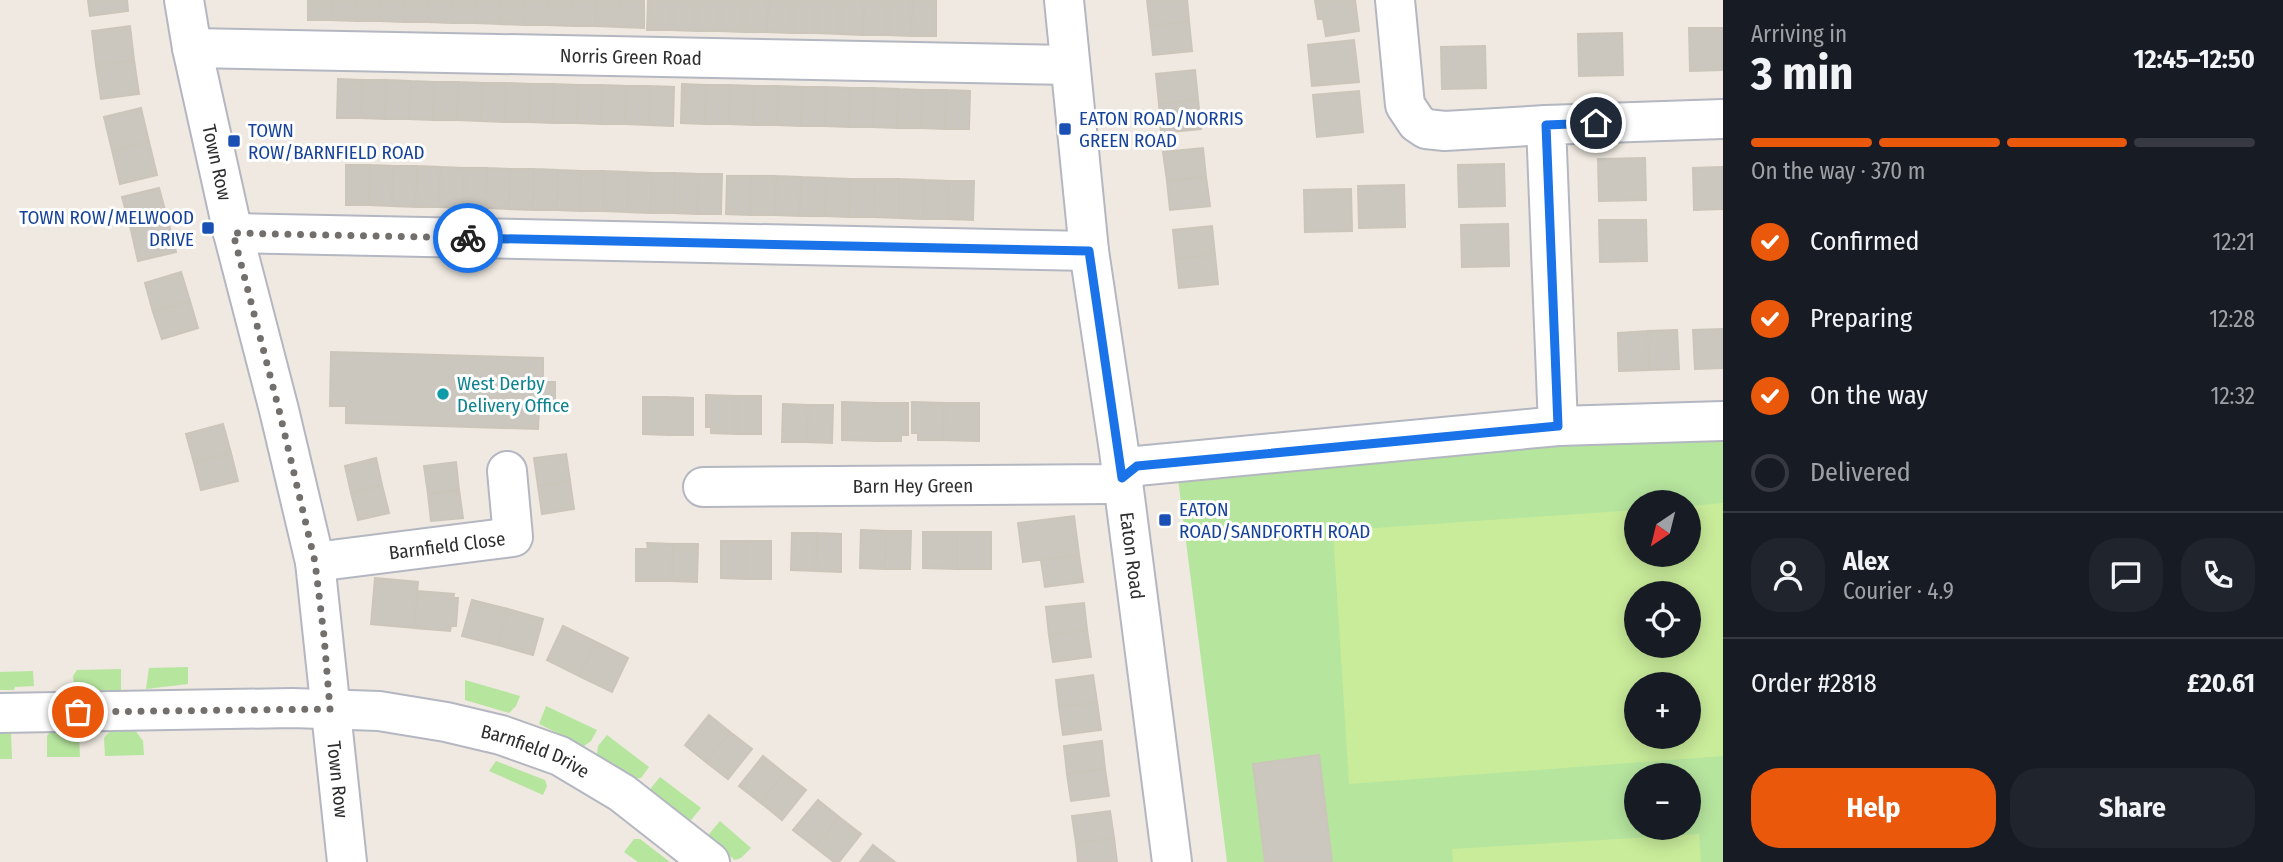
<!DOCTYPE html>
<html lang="en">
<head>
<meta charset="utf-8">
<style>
  :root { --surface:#171b24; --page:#20242c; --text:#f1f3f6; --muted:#9ea1a6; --line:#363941; --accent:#ea580c }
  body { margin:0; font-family:"Fira Sans Condensed",sans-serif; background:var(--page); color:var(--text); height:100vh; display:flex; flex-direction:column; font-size:26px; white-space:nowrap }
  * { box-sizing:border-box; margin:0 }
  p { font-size:23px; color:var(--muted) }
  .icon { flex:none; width:38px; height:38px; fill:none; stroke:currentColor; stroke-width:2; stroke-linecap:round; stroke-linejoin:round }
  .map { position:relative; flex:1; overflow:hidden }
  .panel { display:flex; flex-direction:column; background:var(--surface); width:560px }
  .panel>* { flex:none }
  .needle { width:46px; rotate:215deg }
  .controls { position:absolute; left:1624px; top:490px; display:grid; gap:14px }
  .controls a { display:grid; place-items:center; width:77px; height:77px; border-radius:50%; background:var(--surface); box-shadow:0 4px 18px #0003; font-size:35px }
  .pin { position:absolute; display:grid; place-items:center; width:60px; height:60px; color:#fff; margin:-30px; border:4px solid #fff; border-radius:50%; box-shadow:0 2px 7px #0007 }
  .courier { position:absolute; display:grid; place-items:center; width:70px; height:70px; margin:-35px; border:5px solid #1a73e8; border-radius:50%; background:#fff; color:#222; box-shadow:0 2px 9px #0007 }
  .overview em { font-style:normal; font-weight:700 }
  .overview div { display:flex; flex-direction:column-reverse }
  .overview { display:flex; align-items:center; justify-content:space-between; height:119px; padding:0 28px }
  h1 { font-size:46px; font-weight:700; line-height:52px }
  .bar { display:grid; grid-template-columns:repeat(4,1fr); gap:10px 7px; align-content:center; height:84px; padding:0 28px }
  .bar i { height:9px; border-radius:5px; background:var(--line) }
  .bar .active { background:var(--accent) }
  .bar p { grid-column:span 4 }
  .line { display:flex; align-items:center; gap:18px; padding:0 28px; border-top:2px solid var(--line) }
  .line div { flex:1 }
  .round { display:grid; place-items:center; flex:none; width:74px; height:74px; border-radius:28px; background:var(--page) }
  ol { padding:0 28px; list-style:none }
  li { display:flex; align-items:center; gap:21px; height:77px }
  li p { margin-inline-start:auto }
  li .icon { padding:7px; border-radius:50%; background:var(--accent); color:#fff; stroke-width:4 }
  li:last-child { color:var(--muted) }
  li i { width:38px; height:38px; border:4px solid var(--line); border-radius:50% }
  .primary-button { display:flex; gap:14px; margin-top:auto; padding:14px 28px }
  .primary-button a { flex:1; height:80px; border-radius:28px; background:var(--accent); color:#fff; font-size:28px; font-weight:700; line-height:80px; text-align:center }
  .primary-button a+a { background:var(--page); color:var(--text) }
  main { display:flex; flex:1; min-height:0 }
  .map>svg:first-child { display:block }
</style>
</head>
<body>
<main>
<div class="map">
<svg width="1723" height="862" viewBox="0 0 1723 862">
  <rect width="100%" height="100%" fill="#efe9e1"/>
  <path fill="#b6e59e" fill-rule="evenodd" d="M1723 437V862H1227L1178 479 1421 449ZM1636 502H1689V555H1636ZM1636 593H1689V646H1636ZM1636 684H1689V737H1636ZM1636 775H1689V828H1636Z
    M188 667V684L146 689 149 668Z
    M121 669V692L75 693 73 676 77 670Z
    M33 671 34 686 15 687 14 690H0V672Z
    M465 680 520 696 516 706 509 713 465 700Z
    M546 706 597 730 591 741 584 746 539 724Z
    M52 729 75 731 79 735 80 757H47V736Z
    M111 730H135L143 741 144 755 105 756 104 738Z
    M0 732H11L12 759H0Z
    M607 735 649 767 641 778 632 779 597 754 598 746Z
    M496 761 545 780 547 786 543 795 489 771Z
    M660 777 701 808 692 819 686 822 652 795 651 788Z
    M720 821 751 848 741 858 735 860 709 840V834Z
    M634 839H640L670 862H638L624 852Z"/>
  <path fill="#c9ec9a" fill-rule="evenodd" d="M1723 503V756L1349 784 1333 531 1636 510V555H1689V506ZM1636 593H1689V646H1636ZM1636 684H1689V737H1636Z
    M1699 834 1701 862H1453L1452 849Z"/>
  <path fill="#cbc7bf" stroke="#cbc5ba" stroke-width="2" d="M88 0H127L128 11 90 16Z
    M308 0H332L331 20H308Z
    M332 0H356V21L331 20Z
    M356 0H380V21H356Z
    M380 0H404V22L380 21Z
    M404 0H428V22H404Z
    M428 0H452V23L428 22Z
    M452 0H476V23H452Z
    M476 0H500V24L476 23Z
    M500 0H524V25L500 24Z
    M524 0H548V25H524Z
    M548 0H572V26L548 25Z
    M572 0H596L595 26H572Z
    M596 0H620V27L595 26Z
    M620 0H644V28L620 27Z
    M648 0H672V30H647Z
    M672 0H696V31L672 30Z
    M696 0H720V31H696Z
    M720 0H744V32L720 31Z
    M744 0H768L767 32H744Z
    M768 0H792V33L767 32Z
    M792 0H816V33H792Z
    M816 0H840V34L816 33Z
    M840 0H864L863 35 840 34Z
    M864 0H888V35H863Z
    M888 0H912L911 36 888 35Z
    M912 0H936V36H911Z
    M1147 0H1187L1189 21 1150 26Z
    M1315 0H1355L1359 31 1326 36 1323 19H1318Z
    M1189 21 1192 51 1153 55 1150 26Z
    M130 26 134 60 96 65 92 31Z
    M1689 28H1723V70L1690 71Z
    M1622 33 1623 75 1579 76 1578 34Z
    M1354 40 1359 82 1312 86 1308 45Z
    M1485 46 1486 88 1442 89 1441 47Z
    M134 60 139 94 101 99 96 65Z
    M1195 70 1198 99 1159 104 1156 74Z
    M338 79 362 80 361 118H337Z
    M362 80H386L385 119 361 118Z
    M386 80 410 81 409 119H385Z
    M410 81 434 82 433 120 409 119Z
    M434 82H458L457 120H433Z
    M458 82 482 83 481 121 457 120Z
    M482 83H506L505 122 481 121Z
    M506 83 530 84 529 122H505Z
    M530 84H554L553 123 529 122Z
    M554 84 578 85 577 123H553Z
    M682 84 706 85 705 124 681 123Z
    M578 85H602L601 124 577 123Z
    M602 85 626 86 625 124H601Z
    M706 85H730L729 124H705Z
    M730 85 754 86 753 125 729 124Z
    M626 86H650L649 125 625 124Z
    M650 86 674 87 673 126 649 125Z
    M754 86H778L777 125H753Z
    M778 86 802 87 801 126 777 125Z
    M802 87H826L825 126H801Z
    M826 87 850 88 849 127 825 126Z
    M850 88H874L873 127H849Z
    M874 88 898 89 897 128 873 127Z
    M898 89 922 90 921 128H897Z
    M922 90H946L945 129 921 128Z
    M946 90 970 91 969 129H945Z
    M1359 91 1363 132 1317 137 1313 95Z
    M1198 99 1201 129 1161 133 1159 104Z
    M141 108 149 142 112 150 104 117Z
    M149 142 157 175 120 184 112 150Z
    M1203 148 1206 177 1167 181 1163 152Z
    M1645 158 1646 200 1599 201 1598 159Z
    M1504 164 1505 206 1459 207 1458 165Z
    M346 165H370L369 205H346Z
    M370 165 393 166 392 206 369 205Z
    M393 166H417L416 207 392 206Z
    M417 166 440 167 439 207H416Z
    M440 167 464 168 463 208 439 207Z
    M1723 167V209L1694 210 1693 168Z
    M464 168H487L486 208H463Z
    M487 168 510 169 509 209 486 208Z
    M510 169H534L533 210 509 209Z
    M534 169 558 170 557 210H533Z
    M558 170 581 171 580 211 557 210Z
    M581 171H604L603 211H580Z
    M604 171 628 172 627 212 603 211Z
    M628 172 652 173 650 213 627 212Z
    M652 173H675L674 213H650Z
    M675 173 698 174 697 214 674 213Z
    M698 174H722L721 214H697Z
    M727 176H751L750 215 726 214Z
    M751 176H776L775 215H750Z
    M776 176 801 177 800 216 775 215Z
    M801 177 826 178 825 216H800Z
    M1206 177 1210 206 1170 210 1167 181Z
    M826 178 850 179 849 217 825 216Z
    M850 179H875L874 217H849Z
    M875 179H899V218L874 217Z
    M899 179 924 180 923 219 899 218Z
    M924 180 949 181 948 219H923Z
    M949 181H974L973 220 948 219Z
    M1404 185 1405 227 1359 228 1358 186Z
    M159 188 168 221 131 230 122 197Z
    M1351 189 1352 231 1305 232 1304 190Z
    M1599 220H1646L1647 261 1600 262Z
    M168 221 176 252 138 261 131 230Z
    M1508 224 1509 266 1462 267 1461 225Z
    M1212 226 1215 255 1176 259 1173 230Z
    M1215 255 1218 284 1179 288 1176 259Z
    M181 272 190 301 153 312 145 283Z
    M190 301 198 328 162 339 153 312Z
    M1723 329V368L1695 369 1693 330Z
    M1677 330 1679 369 1649 370 1648 331Z
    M1648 331 1649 370 1619 371 1618 333Z
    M331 352 543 358V382H555V410H539L538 429 346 423V406H330Z
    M706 395 736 396V434L711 433V427H706Z
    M736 396H761V434H736Z
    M643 397H668V435L643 434Z
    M668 397 693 398V435H668Z
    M842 402 876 403V441L842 440Z
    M912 402 944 403 943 440H918V433H912Z
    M876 403H908V435H901V441H876Z
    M944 403H979V441L943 440Z
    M783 404 808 405 807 442H782Z
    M808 405H833L832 443 807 442Z
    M223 424 231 453 194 463 186 434Z
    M231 453 238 481 201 490 194 463Z
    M566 454 570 481 538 486 534 458Z
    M376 458 382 485 351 493 345 466Z
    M456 462 459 490 428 494 424 466Z
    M570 481 574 509 542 514 538 486Z
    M382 485 389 513 358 520 351 493Z
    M459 490 463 518 431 521 428 494Z
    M1074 516 1079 555 1023 562 1018 523Z
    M861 530 886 531 885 569 860 568Z
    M886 531H911L910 569H885Z
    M923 532H957V569L923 568Z
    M957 532H991V569H957Z
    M792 533H817L816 571 791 570Z
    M817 533 841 534V572L816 571Z
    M721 541H746V579L721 578Z
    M746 541H771V579H746Z
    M647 543 673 544 672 581H636V549H648Z
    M673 544H698L697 582 672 581Z
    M1079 555 1083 582 1045 587 1041 560Z
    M375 578 418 582 414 628 371 624Z
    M417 591 454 594 453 598H458L456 626H451L450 631 414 628Z
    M472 600 508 609 498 645 462 636Z
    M1084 603 1087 630 1049 635 1046 607Z
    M508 609 543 619 533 655 498 645Z
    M563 626 596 642 579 676 547 660Z
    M1087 630 1091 657 1053 662 1049 635Z
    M596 642 628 658 612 692 579 676Z
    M1093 675 1097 702 1059 707 1056 680Z
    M1097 702 1101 730 1063 735 1059 707Z
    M709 715 730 732 706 762 685 745Z
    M730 732 752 749 728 779 706 762Z
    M1102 741 1105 769 1067 774 1064 746Z
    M1319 755 1332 862H1265L1253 764Z
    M763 756 784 773 761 803 739 786Z
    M1105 769 1109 796 1071 801 1067 774Z
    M784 773 806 790 782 820 761 803Z
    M818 800 839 817 815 847 793 830Z
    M1110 811 1114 838 1076 843 1072 816Z
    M839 817 861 834 839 862H834L815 847Z
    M1114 838 1117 862H1078L1076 843Z
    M873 845 895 862H860Z"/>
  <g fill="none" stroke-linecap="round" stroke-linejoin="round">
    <g stroke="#b4b7c1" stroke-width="42">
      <g id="minor">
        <path id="s1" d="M184 0 192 48 233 233 279 410 315 562 347 862"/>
        <path id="s2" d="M1064 0 1089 251 1119 451 1172 862"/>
        <path d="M1395 0 1405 105 1417 123 1426 129 1445 131 1546 125"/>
        <path id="s3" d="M192 48 1070 65"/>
        <path d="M233 233 1089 251"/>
        <path d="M1558 426 1546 125 1723 119"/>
        <path id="s4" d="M703 487 1109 484 1137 466 1558 426 1723 421"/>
        <path id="s5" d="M315 562 513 537 507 471"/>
        <path id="s6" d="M0 713 292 708 379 711 446 722 501 735 560 756 622 793 710 862"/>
      </g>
    </g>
    <use href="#minor" stroke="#fff" stroke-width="38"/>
  </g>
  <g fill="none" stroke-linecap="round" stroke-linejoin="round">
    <path stroke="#726f6d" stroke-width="7" stroke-dasharray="0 12.6" d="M78 712 330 709 324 636 315 562 279 410 233 233 468 238"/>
    <path stroke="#1a73e8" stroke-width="9" d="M468 238 1089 251 1122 478 1137 466 1558 426 1546 125 1596 123"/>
  </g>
  <g fill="#1a4fb4" stroke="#fff" stroke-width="2.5">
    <rect x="1058" y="122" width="14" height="14" rx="3.5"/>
    <rect x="227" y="134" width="14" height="14" rx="3.5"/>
    <rect x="201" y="221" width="14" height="14" rx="3.5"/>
    <rect x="1158" y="513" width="14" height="14" rx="3.5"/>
  </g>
  <circle fill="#0f9aa8" stroke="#fff" stroke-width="2.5" cx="443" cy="394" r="7"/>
  <g text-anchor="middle" stroke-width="6" stroke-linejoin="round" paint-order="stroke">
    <g font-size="19" fill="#2e2e2e" stroke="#fff">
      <text dy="7" stroke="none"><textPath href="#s3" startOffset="439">Norris Green Road</textPath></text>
      <text dy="7" stroke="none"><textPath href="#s1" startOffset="166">Town Row</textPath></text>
      <text dy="7" stroke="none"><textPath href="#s4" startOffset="210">Barn Hey Green</textPath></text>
      <text dy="7" stroke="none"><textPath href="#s5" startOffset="133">Barnfield Close</textPath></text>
      <text dy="7" stroke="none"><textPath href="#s2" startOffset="560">Eaton Road</textPath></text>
      <text dy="7" stroke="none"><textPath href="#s6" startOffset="541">Barnfield Drive</textPath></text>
      <text dy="7" stroke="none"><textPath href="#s1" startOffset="796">Town Row</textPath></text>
    </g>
    <g font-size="19" fill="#164399" stroke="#fff" text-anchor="start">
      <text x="1079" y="125">EATON ROAD/NORRIS<tspan x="1079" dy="22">GREEN ROAD</tspan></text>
      <text x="248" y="137">TOWN<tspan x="248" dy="22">ROW/BARNFIELD ROAD</tspan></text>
      <text x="194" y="224" text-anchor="end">TOWN ROW/MELWOOD<tspan x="194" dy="22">DRIVE</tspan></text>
      <text x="1179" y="516">EATON<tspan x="1179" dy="22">ROAD/SANDFORTH ROAD</tspan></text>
    </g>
    <g font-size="19" fill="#0d838f" stroke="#fff" text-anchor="start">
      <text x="457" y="390">West Derby<tspan x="457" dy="22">Delivery Office</tspan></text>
    </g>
  </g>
</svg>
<div class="controls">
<a><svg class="needle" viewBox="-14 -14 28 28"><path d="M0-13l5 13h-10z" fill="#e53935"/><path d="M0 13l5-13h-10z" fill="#9ea1a6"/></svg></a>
<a><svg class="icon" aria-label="locate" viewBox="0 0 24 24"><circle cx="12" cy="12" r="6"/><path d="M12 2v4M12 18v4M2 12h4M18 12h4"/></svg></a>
<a>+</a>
<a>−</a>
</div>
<div class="pin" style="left:78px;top:712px;background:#ea580c"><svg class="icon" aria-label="bag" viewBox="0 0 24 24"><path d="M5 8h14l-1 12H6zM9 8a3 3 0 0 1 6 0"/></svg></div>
<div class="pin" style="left:1596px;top:123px;background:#1f2937"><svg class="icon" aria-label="home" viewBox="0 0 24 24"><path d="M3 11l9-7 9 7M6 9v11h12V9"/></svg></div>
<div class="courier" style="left:468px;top:238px"><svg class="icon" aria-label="bike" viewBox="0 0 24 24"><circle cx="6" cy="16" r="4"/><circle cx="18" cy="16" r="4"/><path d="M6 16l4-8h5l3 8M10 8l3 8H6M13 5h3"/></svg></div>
</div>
<section class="panel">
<div class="overview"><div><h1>3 min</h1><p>Arriving in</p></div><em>12:45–12:50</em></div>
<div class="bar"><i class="active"></i><i class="active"></i><i class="active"></i><i></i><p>On the way · 370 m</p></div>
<ol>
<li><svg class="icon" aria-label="check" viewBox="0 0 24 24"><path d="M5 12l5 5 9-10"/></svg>Confirmed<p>12:21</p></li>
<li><svg class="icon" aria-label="check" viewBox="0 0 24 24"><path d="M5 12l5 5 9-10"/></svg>Preparing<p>12:28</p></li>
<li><svg class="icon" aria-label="check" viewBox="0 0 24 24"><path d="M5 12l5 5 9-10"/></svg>On the way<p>12:32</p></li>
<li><i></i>Delivered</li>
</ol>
<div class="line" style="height:126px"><a class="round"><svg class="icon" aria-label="person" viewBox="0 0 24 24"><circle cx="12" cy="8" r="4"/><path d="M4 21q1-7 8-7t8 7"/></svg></a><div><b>Alex</b><p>Courier · 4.9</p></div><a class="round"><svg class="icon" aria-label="chat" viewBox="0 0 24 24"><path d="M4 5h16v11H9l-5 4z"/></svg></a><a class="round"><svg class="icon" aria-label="phone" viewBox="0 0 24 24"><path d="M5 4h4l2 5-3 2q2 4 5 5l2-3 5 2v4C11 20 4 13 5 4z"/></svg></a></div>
<div class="line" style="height:91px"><div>Order #2818</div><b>£20.61</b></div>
<div class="primary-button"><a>Help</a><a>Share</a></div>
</section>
</main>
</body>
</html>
